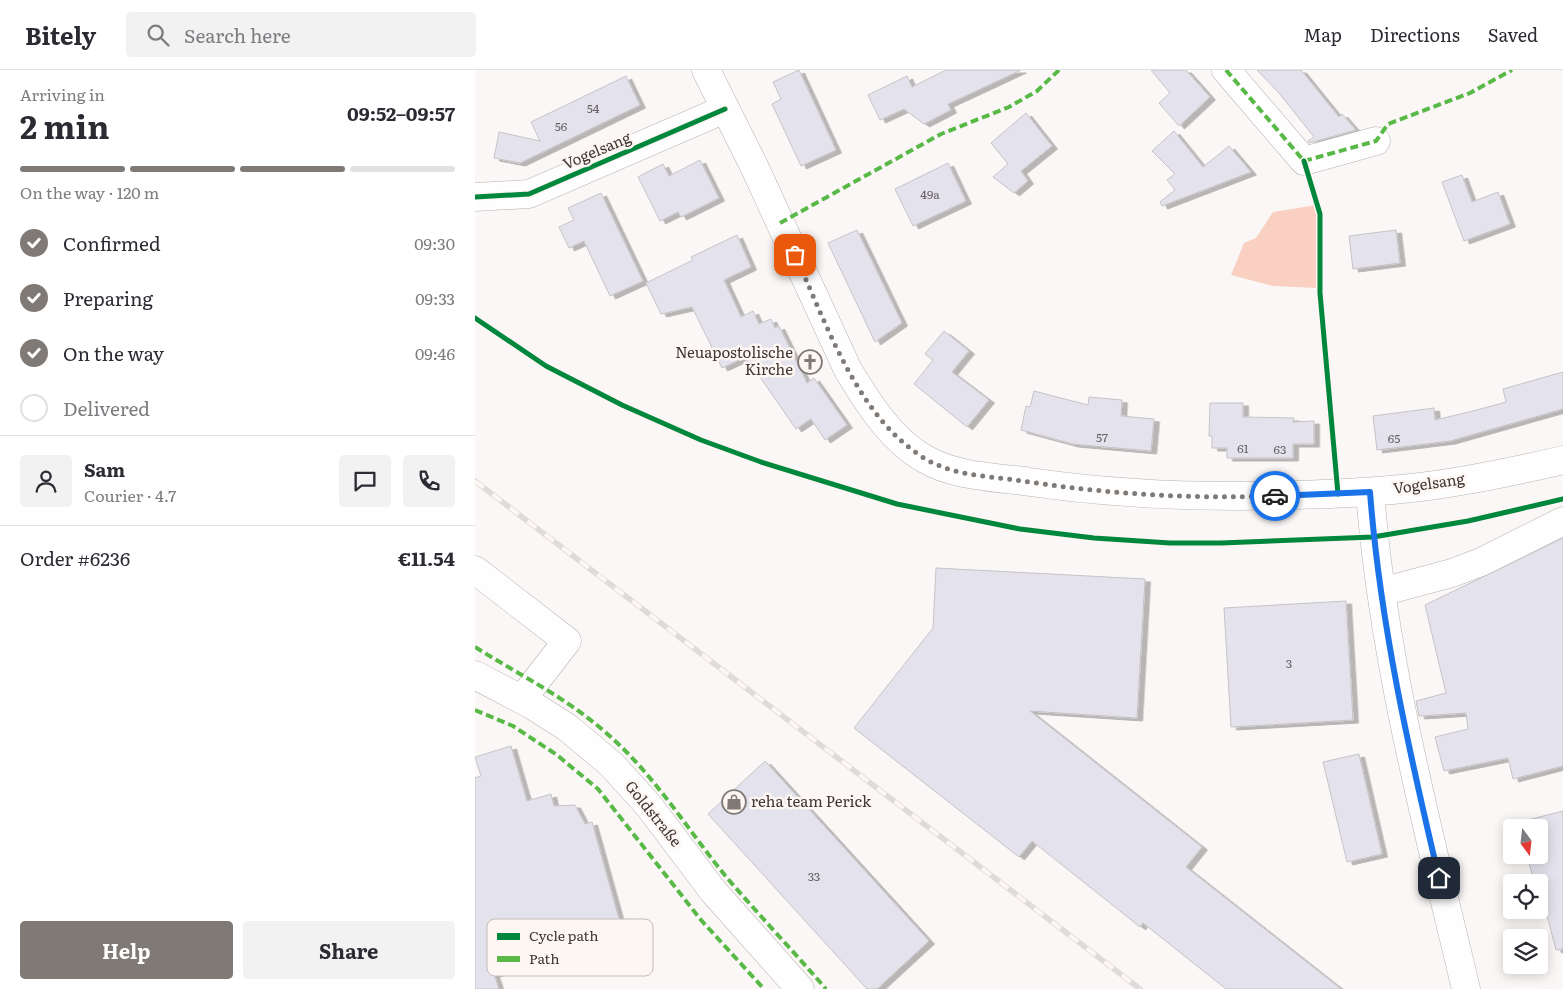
<!DOCTYPE html>
<html lang="en">
<head>
<meta charset="utf-8">
<style>
  :root { --surface:#fff; --page:#f2f2f3; --text:#2b2b33; --muted:#7c7c81; --line:#e1e1e2; --accent:#807a77 }
  body { margin:0; font-family:Literata,serif; background:var(--page); color:var(--text); height:100vh; display:flex; flex-direction:column; font-size:19px; white-space:nowrap }
  * { box-sizing:border-box; margin:0 }
  p { font-size:16px; color:var(--muted) }
  .icon { flex:none; width:28px; height:28px; fill:none; stroke:currentColor; stroke-width:2; stroke-linecap:round; stroke-linejoin:round }
  .map { position:relative; flex:1; overflow:hidden }
  .side { display:flex; flex-direction:column; background:var(--surface); width:475px }
  .side>* { flex:none }
  .needle { width:32px; rotate:165deg }
  .fabs { position:absolute; left:1028px; top:749px; display:grid; gap:10px }
  .fabs a { display:grid; place-items:center; width:45px; height:45px; border-radius:5px; background:var(--surface); box-shadow:0 2px 12px #0003; font-size:25px }
  .pin { position:absolute; display:grid; place-items:center; width:42px; height:42px; color:#fff; margin:-21px; border-radius:10px; box-shadow:0 2px 8px #0006 }
  .courier { position:absolute; display:grid; place-items:center; width:50px; height:50px; margin:-25px; border:4px solid #1a73e8; border-radius:50%; background:#fff; color:#222; box-shadow:0 1px 6px #0007 }
  .head em { font-style:normal; font-weight:700 }
  .head div { display:flex; flex-direction:column-reverse }
  .head { display:flex; align-items:center; justify-content:space-between; height:85px; padding:0 20px }
  h1 { font-size:32px; font-weight:700; line-height:38px }
  .bar { display:grid; grid-template-columns:repeat(4,1fr); gap:8px 5px; align-content:center; height:60px; padding:0 20px }
  .bar i { height:6px; border-radius:4px; background:var(--line) }
  .bar .selected { background:var(--accent) }
  .bar p { grid-column:span 4 }
  .line { display:flex; align-items:center; gap:12px; padding:0 20px; border-top:1px solid var(--line) }
  .line div { flex:1 }
  .round { display:grid; place-items:center; flex:none; width:52px; height:52px; border-radius:5px; background:var(--page) }
  ol { padding:0 20px; list-style:none }
  li { display:flex; align-items:center; gap:15px; height:55px }
  li p { margin-inline-start:auto }
  li .icon { padding:5px; border-radius:50%; background:var(--accent); color:#fff; stroke-width:4 }
  li:last-child { color:var(--muted) }
  li i { width:28px; height:28px; border:2px solid var(--line); border-radius:50% }
  .button { display:flex; gap:10px; margin-top:auto; padding:10px 20px }
  .button a { flex:1; height:58px; border-radius:5px; background:var(--accent); color:#fff; font-size:20px; font-weight:700; line-height:58px; text-align:center }
  .button a+a { background:var(--page); color:var(--text) }
  header { display:flex; align-items:center; gap:30px; box-sizing:border-box; height:70px; padding:0 25px; background:var(--surface); border-bottom:1px solid var(--line) }
  header strong { font-size:24px }
  nav { display:flex; gap:28px; margin-inline-start:auto; font-size:18px }
  .search { width:350px; height:45px; background:var(--page); display:flex; align-items:center; gap:12px; box-sizing:border-box; padding:0 18px; border-radius:5px; color:var(--muted); font-size:19px }
  main { display:flex; flex:1; min-height:0 }
  .map>svg:first-child { display:block }
</style>
</head>
<body>
<header>
<strong>Bitely</strong>
<div class="search"><svg class="icon" aria-label="search" viewBox="0 0 24 24"><circle cx="10" cy="10" r="6"/><path d="M15 15l6 6"/></svg>Search here</div>
<nav><a>Map</a><a>Directions</a><a>Saved</a></nav>
</header>
<main>
<section class="side">
<div class="head"><div><h1>2 min</h1><p>Arriving in</p></div><em>09:52–09:57</em></div>
<div class="bar"><i class="selected"></i><i class="selected"></i><i class="selected"></i><i></i><p>On the way · 120 m</p></div>
<ol>
<li><svg class="icon" aria-label="check" viewBox="0 0 24 24"><path d="M5 12l5 5 9-10"/></svg>Confirmed<p>09:30</p></li>
<li><svg class="icon" aria-label="check" viewBox="0 0 24 24"><path d="M5 12l5 5 9-10"/></svg>Preparing<p>09:33</p></li>
<li><svg class="icon" aria-label="check" viewBox="0 0 24 24"><path d="M5 12l5 5 9-10"/></svg>On the way<p>09:46</p></li>
<li><i></i>Delivered</li>
</ol>
<div class="line" style="height:90px"><a class="round"><svg class="icon" aria-label="person" viewBox="0 0 24 24"><circle cx="12" cy="8" r="4"/><path d="M4 21q1-7 8-7t8 7"/></svg></a><div><b>Sam</b><p>Courier · 4.7</p></div><a class="round"><svg class="icon" aria-label="chat" viewBox="0 0 24 24"><path d="M4 5h16v11H9l-5 4z"/></svg></a><a class="round"><svg class="icon" aria-label="phone" viewBox="0 0 24 24"><path d="M5 4h4l2 5-3 2q2 4 5 5l2-3 5 2v4C11 20 4 13 5 4z"/></svg></a></div>
<div class="line" style="height:65px"><div>Order #6236</div><b>€11.54</b></div>
<div class="button"><a>Help</a><a>Share</a></div>
</section>
<div class="map">
<svg width="1088" height="919" viewBox="0 0 1088 919">
  <defs>
    <filter id="shadow"><feDropShadow dx="5.5" dy="3" stdDeviation="0" flood-color="#0004"/></filter>
  </defs>
  <rect width="100%" height="100%" fill="#fbf7f6"/>
  <path fill="#f9d0c1" d="M841 135 844 144 843 218 798 216 756 205 769 173 781 168 798 142Z"/>
  <path fill="#e4e3ed" stroke="#c5c3c6" filter="url(#shadow)" d="M324 0 361 80 326 96 297 34 306 29 298 12Z
    M471 0H546L473 34 476 40 449 54 429 39 405 50 393 25 432 6 437 17Z
    M676 0H711L735 27 704 56 684 33 695 23Z
    M782 0H826L864 47 867 44 881 60 834 73 833 71 839 67 804 23Z
    M151 6 165 35 45 93 19 88 24 62 65 71 56 52Z
    M551 43 577 76 546 101 553 111 539 123 518 107 533 94 516 73Z
    M699 61 728 97 754 76 776 102 687 136 685 132 700 120 692 110 700 104 677 81Z
    M225 90 244 128 206 147 203 142 185 151 163 107 188 94 194 106Z
    M473 93 491 131 438 156 420 119Z
    M987 105 997 132 1023 122 1035 154 989 171 967 112Z
    M126 123 168 211 135 226 109 171 94 178 84 157 99 150 93 138Z
    M382 160 427 253 400 272 353 173Z
    M921 160 925 193 878 199 874 166Z
    M262 165 276 197 249 210 266 247 278 241 284 254 296 249 300 258 304 256 332 313 339 308 372 355 350 370 336 349 321 359 278 297 276 298 271 287 247 298 217 237 186 244 171 213 218 190 216 187Z
    M469 261 494 281 477 302 514 330 492 357 439 314 458 290 450 284Z
    M1088 302V339L975 371 902 380 898 346 959 338 960 350 998 341 1031 332 1028 319Z
    M559 321 613 335 614 327 647 330 646 346 679 349 676 381 598 374 546 360 551 336 555 337Z
    M735 333H768V347L819 348 818 352 839 351V374H818V388H752V378H737V366H734Z
    M1088 468V696L1038 709 1033 688 969 701 960 667 993 659 991 643 944 646 941 631 971 623 950 535Z
    M461 498 670 509 662 648 555 641 727 777 711 797 866 919H751L668 853 665 857 557 771 544 787 379 658 458 558Z
    M871 531 878 650 756 657 749 538Z
    M36 676 52 731 76 724 79 736 100 735 110 754 117 752 149 867 19 904 24 919H0V708L6 706 0 687Z
    M884 684 907 784 872 792 848 692Z
    M290 691 454 871 402 919H392L233 744Z
    M1088 741V879L1081 880 1068 830 1064 831V812H1059L1052 785H1064V758H1046L1045 752Z"/>
  <g fill="none" stroke-linecap="round" stroke-linejoin="round">
    <g stroke="#b7b2b0" stroke-width="29">
      <path id="minor" d="M231 0 279 96 373 300C393 333 416 370 450 389 481 407 521 407 555 412 645 425 728 428 819 425 861 424 903 422 945 417 993 411 1041 401 1088 390
        M751 0 829 91 901 71
        M0 127 54 124 250 39
        M895 422C908 591 952 755 991 919
        M0 500 92 571 47 629
        M906 522 977 503 1006 492 1088 451
        M0 605 57 635 93 658 137 695 174 736 238 821 325 919"/>
    </g>
    <use href="#minor" stroke="#fefefe" stroke-width="28"/>
    <g stroke="#dddcdb" stroke-width="5.5">
      <path id="rail" d="M0 411 665 919"/>
    </g>
    <use href="#rail" stroke="#fef6f3" stroke-width="4" stroke-dasharray="11" stroke-linecap="butt"/>
    <path stroke="#58b947" stroke-width="4" stroke-dasharray="8 4" stroke-linecap="butt" d="M751 0 829 91 901 71 913 54 995 23 1037 0
      M305 153 466 64 534 37 562 21 584 0
      M0 577C48 607 96 630 138 669 183 710 215 763 253 809 285 846 319 882 351 919
      M0 640 38 656 82 685 123 719 226 850 289 919"/>
    <g stroke="#fef6f3" stroke-width="8">
      <path id="cycleway" d="M829 91 845 144V223L863 424
        M0 127 54 124 250 39
        M0 248 71 296 147 335 226 370 286 392 422 434 545 459 619 468 695 473H746L898 467 993 451 1088 429"/>
    </g>
    <use href="#cycleway" stroke="#00873e" stroke-width="5"/>
  </g>
  <g fill="none" stroke-linecap="round" stroke-linejoin="round">
    <path stroke="#807a77" stroke-width="5" stroke-dasharray="0 9" d="M320 185C348 246 373 319 421 366 434 378 449 390 465 396 490 406 520 407 547 411 633 424 713 429 800 426"/>
    <path stroke="#1a73e8" stroke-width="6" d="M800 426 895 422C905 553 934 681 964 808"/>
  </g>
  <defs>
    <g id="church-ring" transform="scale(1.25)"><circle r="9.5" fill="#fef6f3" stroke="#807a77" stroke-width="1.5"/><path d="M-1.2-6h2.4v3.5h3.3v2.4h-3.3V6h-2.4V-.1h-3.3v-2.4h3.3Z" fill="#807a77"/></g>
    <g id="shop-ring" transform="scale(1.25)"><circle r="9.5" fill="#fef6f3" stroke="#807a77" stroke-width="1.5"/><path d="M-5-2.5h2.3a2.7 3.5 0 0 1 5.4 0H5L5.5 6h-11ZM-1.5-2.5h3a1.5 2.3 0 0 0-3 0Z" fill="#807a77"/></g>
  </defs>
  <g fill-rule="evenodd">
    <use href="#church-ring" x="335" y="292"/>
    <use href="#shop-ring" x="259" y="732"/>
  </g>
  <g text-anchor="middle" stroke-width="5" stroke-linejoin="round" paint-order="stroke">
    <g font-size="12" fill="#686162">
      <text x="118" y="43">54</text>
      <text x="86" y="61">56</text>
      <text x="455" y="129">49a</text>
      <text x="627" y="372">57</text>
      <text x="919" y="373">65</text>
      <text x="768" y="383">61</text>
      <text x="805" y="384">63</text>
      <text x="814" y="598">3</text>
      <text x="339" y="811">33</text>
    </g>
    <g font-size="15" fill="#3e3633" stroke="#fef6f3">
      <text transform="translate(122 81) rotate(-23)" y="5">Vogelsang</text>
      <text transform="translate(954 414) rotate(-8)" y="5">Vogelsang</text>
      <text transform="translate(178 744) rotate(51)" y="5">Goldstraße</text>
    </g>
    <g font-size="15" fill="#3e3633" stroke="#fef6f3" text-anchor="end">
      <text x="318" y="288">Neuapostolische<tspan x="318" dy="17">Kirche</tspan></text>
      <text x="276" y="737" text-anchor="start">reha team Perick</text>
    </g>
  </g>
  <rect x="12" y="849" width="166" height="57" rx="8" fill="#fef6f3" stroke="#c4bcb9" stroke-width="1"/>
  <rect x="22" y="863" width="23" height="7" fill="#00873e"/>
  <rect x="22" y="886" width="23" height="6" fill="#58b947"/>
  <g font-size="14" fill="#3e3633">
    <text x="54" y="871">Cycle path</text>
    <text x="54" y="894">Path</text>
  </g>
</svg>
<div class="fabs">
<a><svg class="needle" viewBox="-14 -14 28 28"><path d="M0-13l5 13h-10z" fill="#e53935"/><path d="M0 13l5-13h-10z" fill="#7c7c81"/></svg></a>
<a><svg class="icon" aria-label="locate" viewBox="0 0 24 24"><circle cx="12" cy="12" r="6"/><path d="M12 2v4M12 18v4M2 12h4M18 12h4"/></svg></a>
<a><svg class="icon" aria-label="layers" viewBox="0 0 24 24"><path d="M12 4l9 5-9 5-9-5zM3 14l9 5 9-5"/></svg></a>
</div>
<div class="pin" style="left:320px;top:185px;background:#ea580c"><svg class="icon" aria-label="bag" viewBox="0 0 24 24"><path d="M5 8h14l-1 12H6zM9 8a3 3 0 0 1 6 0"/></svg></div>
<div class="pin" style="left:964px;top:808px;background:#1f2937"><svg class="icon" aria-label="home" viewBox="0 0 24 24"><path d="M3 11l9-7 9 7M6 9v11h12V9"/></svg></div>
<div class="courier" style="left:800px;top:426px"><svg class="icon" aria-label="car" viewBox="0 0 24 24"><path d="M5 17H2v-5l4-1 3-4h7l3 4 3 1v5h-3M9 17h6M6 11h13"/><circle cx="7" cy="17" r="2"/><circle cx="17" cy="17" r="2"/></svg></div>
</div>
</main>
</body>
</html>
